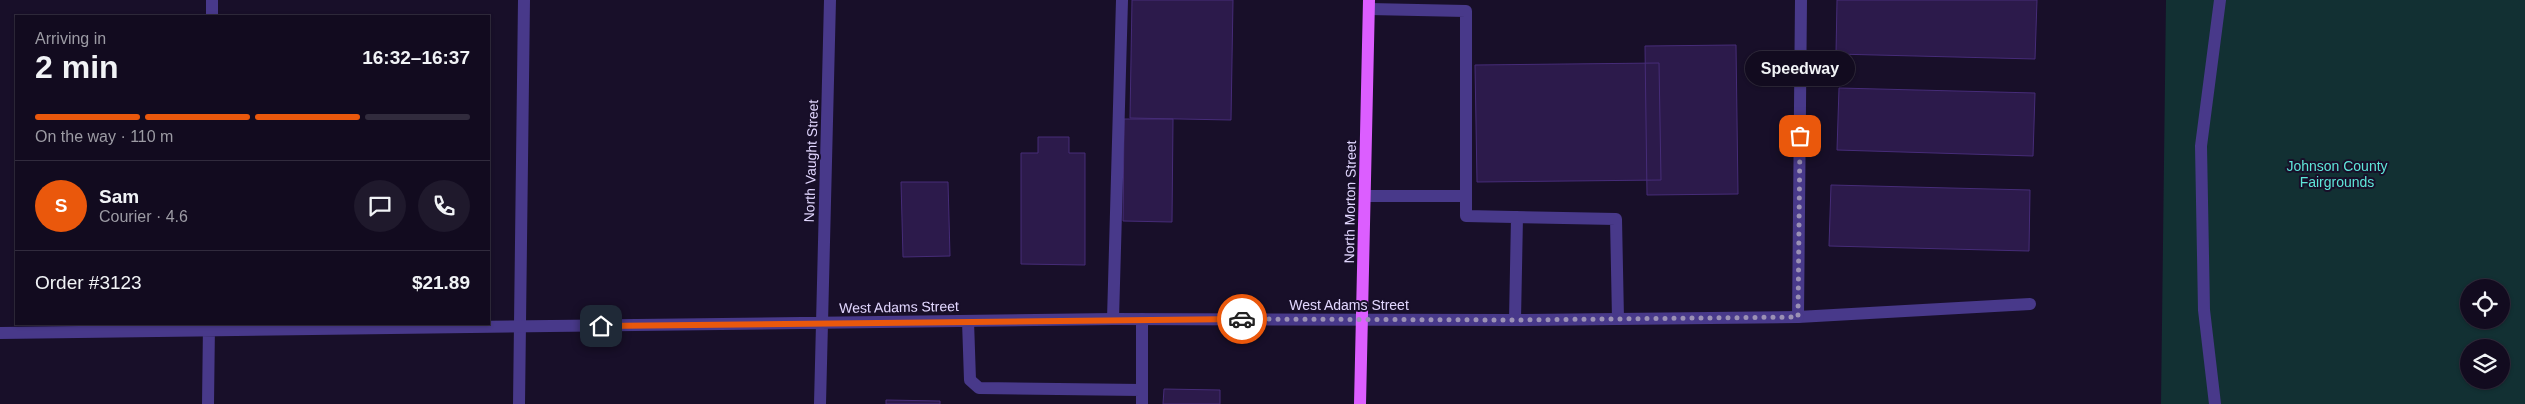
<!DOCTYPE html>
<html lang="en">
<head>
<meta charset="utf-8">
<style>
  :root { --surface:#120b1f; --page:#1f192c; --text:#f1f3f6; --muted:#9c9ba4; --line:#312b3d; --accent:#ea580c }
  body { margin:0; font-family:Arial,sans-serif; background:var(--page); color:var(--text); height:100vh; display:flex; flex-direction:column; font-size:19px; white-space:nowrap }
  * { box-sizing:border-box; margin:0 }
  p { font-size:16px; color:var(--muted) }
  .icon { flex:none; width:28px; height:28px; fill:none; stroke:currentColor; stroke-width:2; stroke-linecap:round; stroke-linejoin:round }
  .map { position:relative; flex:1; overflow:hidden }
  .sheet { position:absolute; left:15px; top:15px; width:475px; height:310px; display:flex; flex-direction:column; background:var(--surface); border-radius:0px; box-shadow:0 1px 4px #0004,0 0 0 1px var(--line) }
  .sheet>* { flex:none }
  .fabs { position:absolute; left:2460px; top:279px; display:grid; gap:10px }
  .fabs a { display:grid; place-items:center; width:50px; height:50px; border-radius:50%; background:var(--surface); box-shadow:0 1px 4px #0004,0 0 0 1px var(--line); font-size:25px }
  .pin { position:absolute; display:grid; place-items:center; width:42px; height:42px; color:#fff; margin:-21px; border-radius:10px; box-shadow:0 2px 8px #0006 }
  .courier { position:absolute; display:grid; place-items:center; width:50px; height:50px; margin:-25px; border:4px solid #ea580c; border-radius:50%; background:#fff; color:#222; box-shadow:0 1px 6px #0007 }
  .bubble { position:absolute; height:35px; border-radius:18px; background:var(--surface); box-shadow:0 1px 4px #0004,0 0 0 1px var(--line); font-size:16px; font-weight:600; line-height:35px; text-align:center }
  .overview em { font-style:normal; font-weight:600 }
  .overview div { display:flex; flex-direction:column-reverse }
  .overview { display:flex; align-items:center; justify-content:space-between; height:85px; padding:0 20px }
  h1 { font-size:32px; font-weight:600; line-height:38px }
  .bar { display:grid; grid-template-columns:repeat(4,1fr); gap:8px 5px; align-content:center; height:60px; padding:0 20px }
  .bar i { height:6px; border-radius:4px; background:var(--line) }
  .bar .active { background:var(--accent) }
  .bar p { grid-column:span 4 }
  .line { display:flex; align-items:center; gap:12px; padding:0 20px; border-top:1px solid var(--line) }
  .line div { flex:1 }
  .round { display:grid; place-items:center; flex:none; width:52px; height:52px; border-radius:26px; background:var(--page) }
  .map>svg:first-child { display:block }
</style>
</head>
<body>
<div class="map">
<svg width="2525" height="404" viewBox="0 0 2525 404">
  <rect width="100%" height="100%" fill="#180f29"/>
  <path fill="#123033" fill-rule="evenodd" d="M2166 0H2525V404H2161ZM2469 288H2501V320H2469ZM2469 348H2501V380H2469Z"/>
  <path fill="#2c1a4b" stroke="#462c78" d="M1132 0H1233L1231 120 1130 118Z
    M1837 0H2037L2035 59 1836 54Z
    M1736 45 1738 194 1647 195 1645 46Z
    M1659 63 1661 180 1477 182 1475 65Z
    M1839 88 2035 93 2033 156 1837 150Z
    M1124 119H1173L1172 222 1123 221Z
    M1038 137H1069V153H1085V265L1021 264V153H1038Z
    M901 182H948L950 256 903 257Z
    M1831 185 2030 190 2029 251 1829 246Z
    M1164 389 1220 390V404H1163Z
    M886 400 940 401V404H886Z"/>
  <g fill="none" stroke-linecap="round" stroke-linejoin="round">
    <path stroke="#48398a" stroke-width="12" d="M1801 0 1798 317 2030 304
      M1369 9 1466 11V216L1616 219 1618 319
      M1365 196H1466
      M1113 319 1122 0
      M1142 319V404
      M1515 320 1517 217
      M968 321 970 380 979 388 1141 390
      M519 404 524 0
      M2215 404 2204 310 2201 146 2220 0"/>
    <path stroke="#48398a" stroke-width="12" d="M212 16V0
      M0 333 1113 319 1515 320 1798 317
      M208 404 209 324
      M820 404 830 0"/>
    <path stroke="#dc5eff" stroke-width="12" d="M1360 404 1369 0"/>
  </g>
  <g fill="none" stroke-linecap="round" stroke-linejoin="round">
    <path stroke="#9b91b4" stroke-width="5" stroke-dasharray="0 9" d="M1242 319 1515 320 1798 317 1800 136"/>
    <path stroke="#ea580c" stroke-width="6" d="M601 326 1242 319"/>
  </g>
  <g text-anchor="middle" stroke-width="4" stroke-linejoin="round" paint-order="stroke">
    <g font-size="14" fill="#e2d7ff" stroke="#180f29">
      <text transform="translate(811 161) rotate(-88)" y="5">North Vaught Street</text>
      <text transform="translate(1350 202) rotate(-89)" y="5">North Morton Street</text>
      <text x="1349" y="310">West Adams Street</text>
      <text transform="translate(899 307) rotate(-1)" y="5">West Adams Street</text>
    </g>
    <g font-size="14" fill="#5ee5d8" stroke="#180f29">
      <text x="2337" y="171">Johnson County<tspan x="2337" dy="16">Fairgrounds</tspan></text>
    </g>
  </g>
</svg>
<div class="fabs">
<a><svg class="icon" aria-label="locate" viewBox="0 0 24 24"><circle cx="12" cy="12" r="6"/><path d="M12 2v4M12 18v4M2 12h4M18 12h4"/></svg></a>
<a><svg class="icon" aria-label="layers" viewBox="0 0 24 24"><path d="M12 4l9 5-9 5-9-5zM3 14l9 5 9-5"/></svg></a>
</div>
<div class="pin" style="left:1800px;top:136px;background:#ea580c"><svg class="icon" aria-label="bag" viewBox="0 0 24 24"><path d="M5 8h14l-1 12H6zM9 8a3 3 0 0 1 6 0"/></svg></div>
<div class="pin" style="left:601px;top:326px;background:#1f2937"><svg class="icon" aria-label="home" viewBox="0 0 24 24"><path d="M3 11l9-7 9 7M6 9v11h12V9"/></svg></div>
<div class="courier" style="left:1242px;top:319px"><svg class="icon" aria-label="car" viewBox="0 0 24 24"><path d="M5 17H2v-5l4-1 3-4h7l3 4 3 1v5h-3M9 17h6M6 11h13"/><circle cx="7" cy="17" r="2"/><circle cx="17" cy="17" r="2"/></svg></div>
<div class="bubble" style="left:1745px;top:51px;width:110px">Speedway</div>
<section class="sheet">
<div class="overview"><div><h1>2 min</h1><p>Arriving in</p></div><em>16:32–16:37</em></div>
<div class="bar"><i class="active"></i><i class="active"></i><i class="active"></i><i></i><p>On the way · 110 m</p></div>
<div class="line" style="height:90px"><b class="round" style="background:var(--accent);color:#fff">S</b><div><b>Sam</b><p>Courier · 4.6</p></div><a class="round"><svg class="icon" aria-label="chat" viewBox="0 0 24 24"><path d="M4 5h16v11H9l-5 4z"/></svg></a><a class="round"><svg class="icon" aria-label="phone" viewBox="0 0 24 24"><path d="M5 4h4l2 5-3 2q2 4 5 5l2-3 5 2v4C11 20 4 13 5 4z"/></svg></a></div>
<div class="line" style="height:65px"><div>Order #3123</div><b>$21.89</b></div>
</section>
</div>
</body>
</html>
